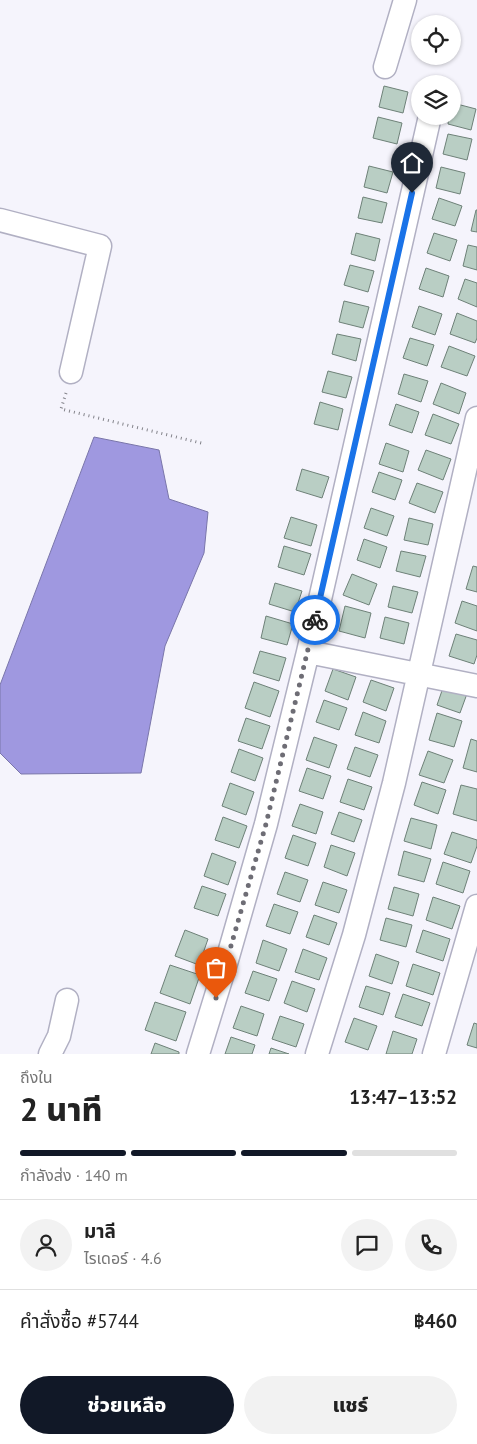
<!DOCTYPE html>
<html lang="th">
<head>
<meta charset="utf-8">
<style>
  :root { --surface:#fff; --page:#f2f2f2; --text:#222; --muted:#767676; --line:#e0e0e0; --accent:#111827 }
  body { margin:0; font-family:"PT Sans","Noto Sans Thai",sans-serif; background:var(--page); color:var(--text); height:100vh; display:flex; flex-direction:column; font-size:19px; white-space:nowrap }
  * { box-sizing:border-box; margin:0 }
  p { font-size:16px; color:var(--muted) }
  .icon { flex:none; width:28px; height:28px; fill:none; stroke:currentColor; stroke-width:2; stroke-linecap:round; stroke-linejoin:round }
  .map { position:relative; height:1054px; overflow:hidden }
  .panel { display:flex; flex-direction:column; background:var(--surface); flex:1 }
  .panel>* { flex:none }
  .buttons { position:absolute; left:411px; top:15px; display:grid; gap:10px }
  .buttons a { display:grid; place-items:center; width:50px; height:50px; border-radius:50%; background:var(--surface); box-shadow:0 1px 4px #0004; font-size:25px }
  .pin { position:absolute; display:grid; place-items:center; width:42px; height:42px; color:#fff; margin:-51px -21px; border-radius:50% 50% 50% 0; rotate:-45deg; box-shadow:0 0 5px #0007 }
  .pin .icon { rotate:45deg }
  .courier { position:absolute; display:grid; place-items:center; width:50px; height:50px; margin:-25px; border:4px solid #1a73e8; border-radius:50%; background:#fff; color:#222; box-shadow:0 1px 6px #0007 }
  .overview em { font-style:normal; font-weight:800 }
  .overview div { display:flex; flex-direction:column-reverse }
  .overview { display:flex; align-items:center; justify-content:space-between; height:85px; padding:0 20px }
  h1 { font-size:32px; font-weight:800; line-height:38px }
  .bar { display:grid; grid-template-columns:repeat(4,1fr); gap:8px 5px; align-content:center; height:60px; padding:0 20px }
  .bar i { height:6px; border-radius:4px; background:var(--line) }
  .bar .on { background:var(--accent) }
  .bar p { grid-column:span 4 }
  .line { display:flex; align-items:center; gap:12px; padding:0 20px; border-top:1px solid var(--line) }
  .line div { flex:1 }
  .round { display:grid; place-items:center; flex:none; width:52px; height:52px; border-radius:26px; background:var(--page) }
  .cta { display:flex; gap:10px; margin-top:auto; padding:10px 20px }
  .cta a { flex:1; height:58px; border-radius:30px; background:var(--accent); color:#fff; font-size:20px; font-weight:800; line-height:58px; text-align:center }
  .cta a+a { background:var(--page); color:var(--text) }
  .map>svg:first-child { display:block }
</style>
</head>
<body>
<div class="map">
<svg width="477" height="1054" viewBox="0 0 477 1054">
  <rect width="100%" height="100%" fill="#f5f4fc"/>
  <path fill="#9f98e0" stroke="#7a76aa" d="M94 437 159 450 169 499 208 512 204 553 165 646 141 773 21 774 0 753V685Z"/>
  <path fill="#b9cec4" stroke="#6e8178" d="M384 86 408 92 403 113 379 107Z
    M453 103 476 109 471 130 448 124 449 116H452Z
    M378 117 402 123 397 144 373 138Z
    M448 134 472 139 467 160 443 154Z
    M369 166 393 172 387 193 364 187Z
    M441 167 465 173 460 194 436 188Z
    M363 197 387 203 382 223 358 218Z
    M439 198 462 206 455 226 432 219Z
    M476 210H477V232L471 231Z
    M356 233 380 239 375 261 351 254Z
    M434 233 457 240 450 261 427 253Z
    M468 245 477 247V270L463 266Z
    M350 265 374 271 368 292 344 285Z
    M426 268 449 276 443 297 419 289Z
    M465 279 477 283V307L458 299Z
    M344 301 369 307 363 328 339 322Z
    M419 306 442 314 435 335 412 327Z
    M457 313 477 321V338L475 343 450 334Z
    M337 334 361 339 356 361 332 354Z
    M410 338 434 345 427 366 403 358Z
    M449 346 475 356 467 376 441 367Z
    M328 371 352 377 346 398 322 392Z
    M404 374 428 381 421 402 398 394Z
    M441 383 466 393 459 414 433 404Z
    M320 402 343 409 338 430 314 424Z
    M396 404 419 412 412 433 389 425Z
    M433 414 459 424 451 444 425 435Z
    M386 443 409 451 403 472 379 464Z
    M426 450 451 459 443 480 418 470Z
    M302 469 329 477 322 498 296 490Z
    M379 472 402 480 395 500 372 492Z
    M417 483 443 492 435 513 409 503Z
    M371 508 394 516 387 536 364 528Z
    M291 517 317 525 311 546 284 538Z
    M409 518 433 524 428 545 404 540Z
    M364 539 387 547 380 568 357 560Z
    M284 546 311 554 304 575 278 567Z
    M401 551 426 556 420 577 396 571Z
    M473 566 477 567V592L466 589Z
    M352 574 377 584 369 605 343 595Z
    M275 583 302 591 295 612 269 604Z
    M393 586 418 592 412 613 388 607Z
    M462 601 477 606V631L455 623Z
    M345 606 371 613 365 638 339 631Z
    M266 616 293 624 287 645 261 638Z
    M385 617 409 623 404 644 380 638Z
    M456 634 477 640V655L474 664 449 656Z
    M260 651 286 658 279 681 253 673Z
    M333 669 356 677 348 700 325 691Z
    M371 680 394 688 386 711 363 702Z
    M254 682 279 691 270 717 245 708Z
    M445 682 468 691 460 713 437 705Z
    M324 700 347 708 339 730 316 722Z
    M363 712 386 721 379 743 355 735Z
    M437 713 462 721 454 747 429 740Z
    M246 718 270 726 262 749 238 741Z
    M314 737 337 745 329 768 306 760Z
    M471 739 477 741V772L463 768Z
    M355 747 378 755 370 777 347 769Z
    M239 749 263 758 255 781 231 772Z
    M428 751 453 760 444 783 419 775Z
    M307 768 331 776 323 799 299 791Z
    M348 779 372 787 364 810 340 802Z
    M422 782 446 790 438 814 414 805Z
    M230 783 254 792 246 815 222 806Z
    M461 785 477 789V821L453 814Z
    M300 804 323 812 316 834 292 826Z
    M339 812 362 820 354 842 331 834Z
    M223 817 247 826 239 848 215 840Z
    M411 818 437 825 431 849 404 841Z
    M452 832 477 840V846L471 863 444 854Z
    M293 835 316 843 308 866 285 858Z
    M331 845 355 853 347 876 324 867Z
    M404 851 431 859 424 882 398 875Z
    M212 853 236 862 228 885 204 876Z
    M443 862 470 871 463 893 436 884Z
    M285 872 308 880 300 902 277 894Z
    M323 882 347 890 339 913 315 905Z
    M202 886 226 894 218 916 194 908Z
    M394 887 419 894 413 916 388 909Z
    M433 897 460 906 452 929 426 920Z
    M274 904 298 912 290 934 266 926Z
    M314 915 337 923 329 945 306 937Z
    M386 918 412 925 406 947 380 940Z
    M185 930 208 939 199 965 175 956Z
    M423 930 450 939 443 961 416 952Z
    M263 940 287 949 279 971 256 963Z
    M303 949 327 958 319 980 295 972Z
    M376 954 399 962 392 984 369 976Z
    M413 964 440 973 433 995 406 986Z
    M170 965 200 975 190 1004 160 993Z
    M253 971 277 979 269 1001 245 993Z
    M292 981 315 989 307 1012 284 1003Z
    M366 986 390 993 383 1015 359 1007Z
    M403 994 430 1003 422 1026 395 1017Z
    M155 1002 186 1012 176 1041 145 1030Z
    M241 1006 264 1014 257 1036 233 1028Z
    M280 1016 304 1024 296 1047 272 1039Z
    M354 1018 377 1026 368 1050 345 1042Z
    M474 1023 477 1024V1048L467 1045Z
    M393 1031 417 1039 412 1054H386Z
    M231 1037 255 1045 252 1054H225Z
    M155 1043 179 1052V1054H151Z
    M271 1048 289 1054H269Z"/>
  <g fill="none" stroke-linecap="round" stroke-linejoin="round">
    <g stroke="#b1b0c3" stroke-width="25">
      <path id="minor" d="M385 67 405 0
        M0 220 100 246 71 372
        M308 652 477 686
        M50 1054 59 1036 67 1000
        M198 1054 227 960 266 824 308 652 430 116
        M317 1054 354 935 394 783 477 418
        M434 1054 477 906"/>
    </g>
    <path stroke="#83838a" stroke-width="3" stroke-dasharray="1 4" stroke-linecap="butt" d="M66 393 61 409 205 444"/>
    <use href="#minor" stroke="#fff" stroke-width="22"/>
  </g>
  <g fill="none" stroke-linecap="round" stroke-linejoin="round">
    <path stroke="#6e6d75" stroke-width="5" stroke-dasharray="0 9" d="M216 998 266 824 315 620"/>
    <path stroke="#1a73e8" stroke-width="6" d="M315 620 412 193"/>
  </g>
</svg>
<div class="buttons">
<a><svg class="icon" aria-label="locate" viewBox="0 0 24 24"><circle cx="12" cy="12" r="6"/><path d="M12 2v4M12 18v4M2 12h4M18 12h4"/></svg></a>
<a><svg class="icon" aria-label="layers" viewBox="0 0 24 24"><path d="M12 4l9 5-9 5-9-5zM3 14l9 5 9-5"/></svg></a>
</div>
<div class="pin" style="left:216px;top:998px;background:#ea580c"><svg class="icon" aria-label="bag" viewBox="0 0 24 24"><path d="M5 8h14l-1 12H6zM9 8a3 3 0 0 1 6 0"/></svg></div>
<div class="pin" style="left:412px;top:193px;background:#1f2937"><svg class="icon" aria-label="home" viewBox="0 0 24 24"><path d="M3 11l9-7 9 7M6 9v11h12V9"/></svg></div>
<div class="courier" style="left:315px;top:620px"><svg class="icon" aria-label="bike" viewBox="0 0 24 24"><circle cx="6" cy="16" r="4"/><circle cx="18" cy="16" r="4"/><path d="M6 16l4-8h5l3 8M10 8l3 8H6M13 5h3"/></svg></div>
</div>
<section class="panel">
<div class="overview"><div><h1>2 นาที</h1><p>ถึงใน</p></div><em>13:47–13:52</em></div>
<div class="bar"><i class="on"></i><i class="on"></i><i class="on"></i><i></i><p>กำลังส่ง · 140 m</p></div>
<div class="line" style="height:90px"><a class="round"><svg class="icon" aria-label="person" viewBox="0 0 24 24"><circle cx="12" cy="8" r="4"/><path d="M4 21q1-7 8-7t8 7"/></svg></a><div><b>มาลี</b><p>ไรเดอร์ · 4.6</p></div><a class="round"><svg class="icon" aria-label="chat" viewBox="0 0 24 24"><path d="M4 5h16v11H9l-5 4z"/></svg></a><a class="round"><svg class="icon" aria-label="phone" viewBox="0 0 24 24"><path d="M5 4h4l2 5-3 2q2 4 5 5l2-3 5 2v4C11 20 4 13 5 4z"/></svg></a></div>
<div class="line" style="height:65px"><div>คำสั่งซื้อ #5744</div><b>฿460</b></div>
<div class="cta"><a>ช่วยเหลือ</a><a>แชร์</a></div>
</section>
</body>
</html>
